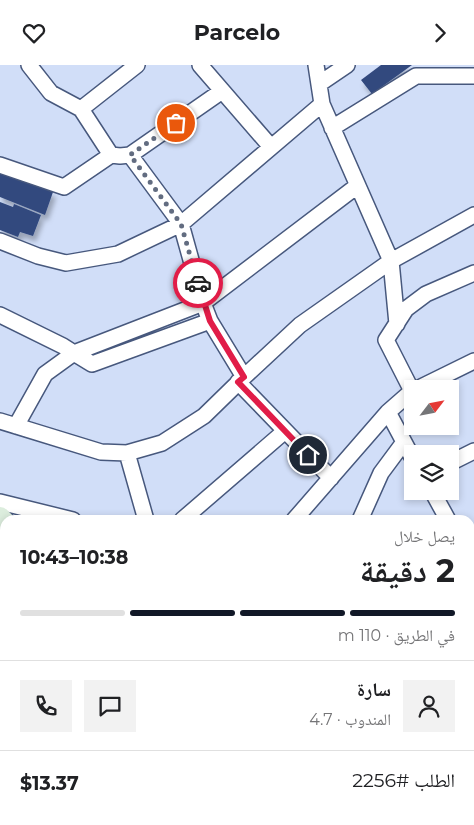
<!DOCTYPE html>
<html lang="ar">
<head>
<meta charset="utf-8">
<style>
  :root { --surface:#fff; --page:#f2f2f2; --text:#202124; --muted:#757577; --line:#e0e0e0; --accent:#111827 }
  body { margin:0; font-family:Montserrat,"Noto Naskh Arabic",sans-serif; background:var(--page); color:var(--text); direction:rtl; height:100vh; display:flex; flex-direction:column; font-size:19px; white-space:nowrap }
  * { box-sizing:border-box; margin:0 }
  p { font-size:16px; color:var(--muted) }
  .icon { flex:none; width:28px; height:28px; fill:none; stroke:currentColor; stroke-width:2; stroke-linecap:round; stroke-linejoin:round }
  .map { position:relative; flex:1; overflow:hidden; direction:ltr }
  .sheet { position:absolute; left:0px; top:450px; width:475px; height:310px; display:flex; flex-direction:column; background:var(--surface); border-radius:15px 15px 0 0; box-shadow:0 2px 8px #0003; direction:rtl }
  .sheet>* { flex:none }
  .needle { width:32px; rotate:58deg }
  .controls { position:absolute; left:404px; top:315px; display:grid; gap:10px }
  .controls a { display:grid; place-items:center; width:55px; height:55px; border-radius:0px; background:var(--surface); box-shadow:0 2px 8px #0003; font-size:25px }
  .pin { position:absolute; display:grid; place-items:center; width:42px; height:42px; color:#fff; margin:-21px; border:2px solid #fff; border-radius:50%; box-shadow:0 1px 5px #0007 }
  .courier { position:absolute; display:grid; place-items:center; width:50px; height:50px; margin:-25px; border:4px solid #e11d48; border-radius:50%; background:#fff; color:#222; box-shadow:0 1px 6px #0007 }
  .overview em { font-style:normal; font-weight:700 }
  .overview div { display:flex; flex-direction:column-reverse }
  .overview { display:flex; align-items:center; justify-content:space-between; height:85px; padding:0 20px }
  h1 { font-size:32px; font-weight:700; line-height:38px }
  .bar { display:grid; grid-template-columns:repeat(4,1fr); gap:8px 5px; align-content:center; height:60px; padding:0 20px }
  .bar i { height:6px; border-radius:4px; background:var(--line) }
  .bar .current { background:var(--accent) }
  .bar p { grid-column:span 4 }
  .line { display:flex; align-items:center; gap:12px; padding:0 20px; border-top:1px solid var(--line) }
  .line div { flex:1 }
  .round { display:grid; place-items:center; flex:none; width:52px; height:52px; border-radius:0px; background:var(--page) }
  header { display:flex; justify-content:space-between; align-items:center; height:65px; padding:0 20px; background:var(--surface); font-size:22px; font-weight:700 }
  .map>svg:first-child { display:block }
</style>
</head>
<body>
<header><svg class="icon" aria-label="forward" viewBox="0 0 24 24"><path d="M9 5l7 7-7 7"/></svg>Parcelo<svg class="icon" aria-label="heart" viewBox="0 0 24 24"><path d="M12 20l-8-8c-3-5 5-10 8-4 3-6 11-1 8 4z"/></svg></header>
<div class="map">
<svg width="474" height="760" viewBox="0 0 474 760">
  <defs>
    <filter id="shadow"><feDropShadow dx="3" dy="5.5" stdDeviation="2.5" flood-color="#0004"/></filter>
  </defs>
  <rect width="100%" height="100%" fill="#d1def8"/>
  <path fill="#dfb8e0" d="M470 725 474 738V760H392L402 755H470Z"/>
  <path fill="#32497e" filter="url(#shadow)" d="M381 0H412L372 29 361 15Z
    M0 107 42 118 40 122 53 127 45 150 0 132Z
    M0 137 13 142 14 139 41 150 33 171 20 167 18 172 0 165Z"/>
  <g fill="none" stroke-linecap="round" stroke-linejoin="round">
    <g stroke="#47587d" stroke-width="18">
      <path id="street" d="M29 0 51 28 81 44 111 90
        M200 0 271 82
        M316 0 322 39 391 196 397 259
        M319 19 347 0
        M81 44 137 0
        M332 63 416 11H474
        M0 100 64 122 111 90 120 91 130 90 222 26
        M0 176 38 191 66 198 118 189 181 159 322 39
        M0 250 63 281 74 288 203 238 357 121
        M210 256 244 312
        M238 317 331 413
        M417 324 474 296
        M412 326 386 275 406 244 426 229 474 208
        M388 347 412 392
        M0 356 101 387 127 388 162 378 204 351 244 312 300 260 391 196 474 150
        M16 361 45 309 74 288 92 299 210 256 203 238 181 159 130 90
        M127 388 146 455
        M450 398 474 386
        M432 426 448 455
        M0 437 73 455
        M182 455 285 366
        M294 455 388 347 412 326
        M360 455 381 408 404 377
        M470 495 474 502
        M470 554 474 551
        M470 716 474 731"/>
    </g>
    <g stroke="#47587d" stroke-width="22">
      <path id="secondary" d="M0 452 5 457
        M470 480 474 478
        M310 755 315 760"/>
    </g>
    <use href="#street" stroke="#fff" stroke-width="15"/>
    <use href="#secondary" stroke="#dceddd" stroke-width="20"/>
  </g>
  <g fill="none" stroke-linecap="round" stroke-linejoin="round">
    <path stroke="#626c80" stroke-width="5" stroke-dasharray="0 9" d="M176 58 130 90 181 159 198 218"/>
    <path stroke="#e11d48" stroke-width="6" d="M198 218 210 256 244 312 238 317 308 390"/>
  </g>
</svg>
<div class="controls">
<a><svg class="needle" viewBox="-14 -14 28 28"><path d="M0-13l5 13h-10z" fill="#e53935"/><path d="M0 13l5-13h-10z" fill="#757577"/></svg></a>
<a><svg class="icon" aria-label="layers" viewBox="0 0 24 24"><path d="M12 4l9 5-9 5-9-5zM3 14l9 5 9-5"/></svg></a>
</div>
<div class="pin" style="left:176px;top:58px;background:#ea580c"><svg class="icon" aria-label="bag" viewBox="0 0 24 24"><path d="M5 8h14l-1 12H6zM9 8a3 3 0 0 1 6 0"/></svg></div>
<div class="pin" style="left:308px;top:390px;background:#1f2937"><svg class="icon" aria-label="home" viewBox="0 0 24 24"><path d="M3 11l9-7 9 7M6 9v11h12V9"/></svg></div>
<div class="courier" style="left:198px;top:218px"><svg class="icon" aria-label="car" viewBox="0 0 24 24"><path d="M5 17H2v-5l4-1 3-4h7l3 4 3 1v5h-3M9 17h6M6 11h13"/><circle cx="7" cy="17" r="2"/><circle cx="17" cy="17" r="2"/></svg></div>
<section class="sheet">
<div class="overview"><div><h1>2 دقيقة</h1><p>يصل خلال</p></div><em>10:38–10:43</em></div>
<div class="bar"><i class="current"></i><i class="current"></i><i class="current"></i><i></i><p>في الطريق · 110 m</p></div>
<div class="line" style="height:90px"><a class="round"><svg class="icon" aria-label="person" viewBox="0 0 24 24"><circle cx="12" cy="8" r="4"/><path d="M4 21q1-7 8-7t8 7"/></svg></a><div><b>سارة</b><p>المندوب · 4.7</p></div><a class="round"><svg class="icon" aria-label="chat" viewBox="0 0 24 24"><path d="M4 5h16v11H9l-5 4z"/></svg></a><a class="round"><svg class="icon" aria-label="phone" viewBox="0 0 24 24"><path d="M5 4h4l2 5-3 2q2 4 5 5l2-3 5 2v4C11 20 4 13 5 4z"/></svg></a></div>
<div class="line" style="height:65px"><div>الطلب #2256</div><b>$13.37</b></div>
</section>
</div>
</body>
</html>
